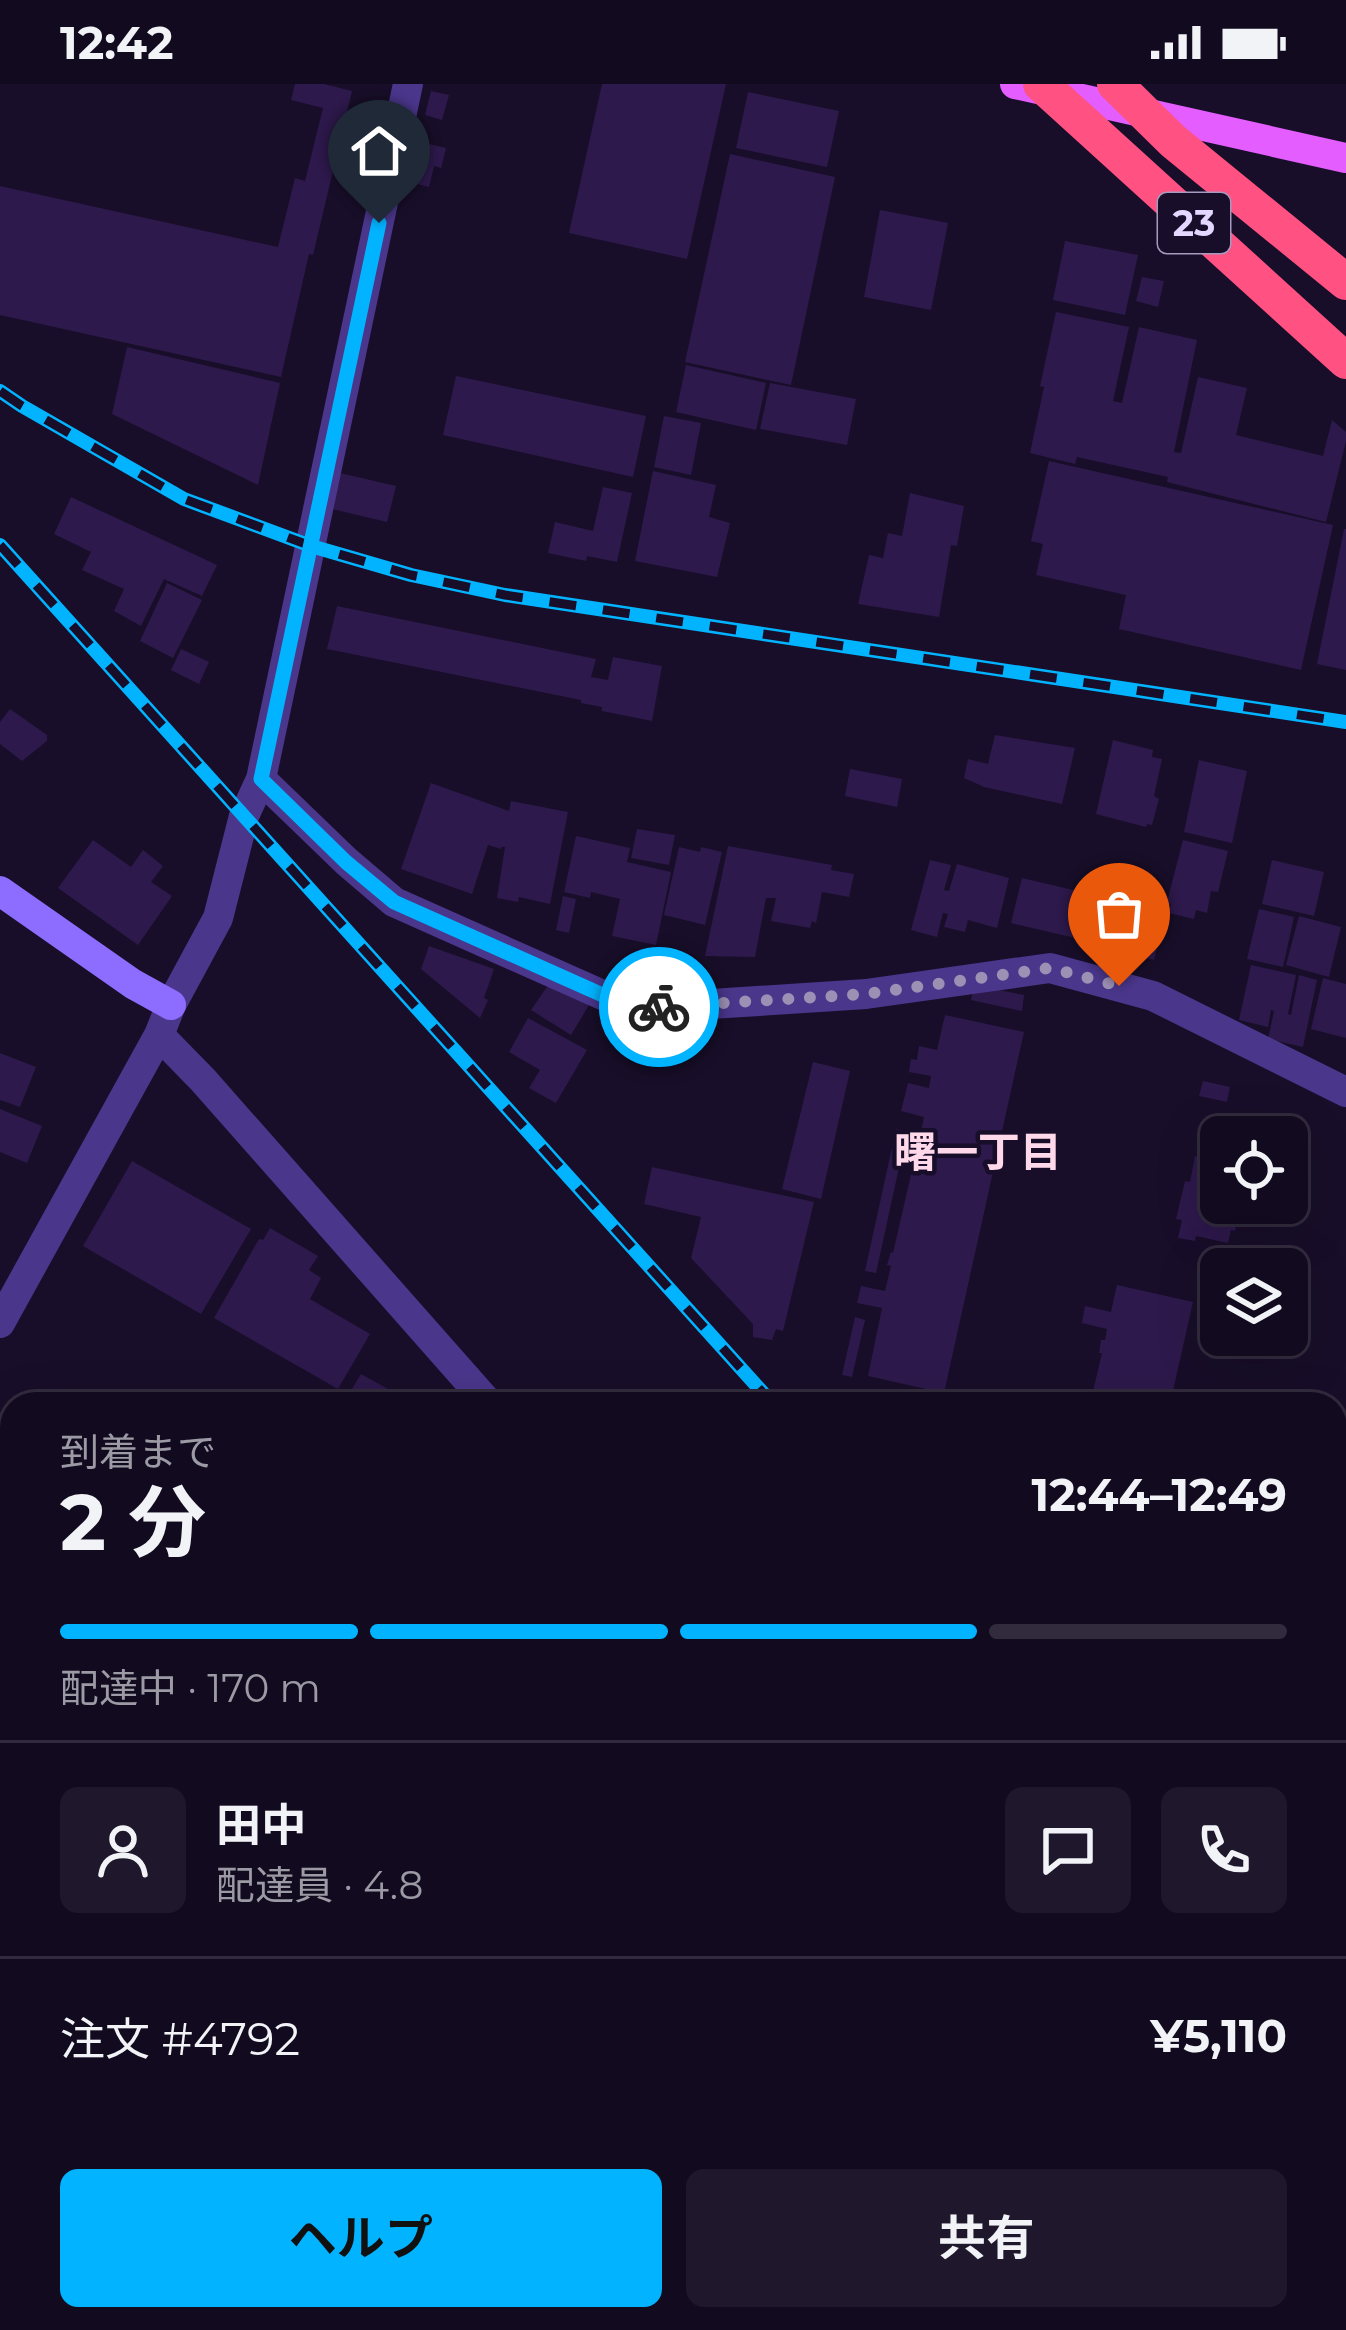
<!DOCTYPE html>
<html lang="ja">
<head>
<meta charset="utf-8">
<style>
  :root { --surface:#120a1f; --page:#1f182c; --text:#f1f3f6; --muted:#9c9aa4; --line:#312b3d; --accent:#02b3ff }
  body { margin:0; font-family:Montserrat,"Noto Sans JP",sans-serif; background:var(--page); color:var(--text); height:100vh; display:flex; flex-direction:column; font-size:45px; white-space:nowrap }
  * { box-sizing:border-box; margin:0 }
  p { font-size:39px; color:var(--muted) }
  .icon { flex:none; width:66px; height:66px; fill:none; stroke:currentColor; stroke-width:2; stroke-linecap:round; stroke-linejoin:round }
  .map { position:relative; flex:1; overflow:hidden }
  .sheet { position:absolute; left:0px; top:1308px; width:1347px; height:939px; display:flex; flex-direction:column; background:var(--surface); border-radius:36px 36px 0 0; box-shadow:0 12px 48px #0002,0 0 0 3px var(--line) }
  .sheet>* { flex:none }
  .buttons { position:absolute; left:1200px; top:1032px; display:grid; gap:24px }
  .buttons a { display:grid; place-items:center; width:108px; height:108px; border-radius:18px; background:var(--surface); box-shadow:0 12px 48px #0002,0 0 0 3px var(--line); font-size:60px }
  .pin { position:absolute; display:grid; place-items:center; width:102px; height:102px; color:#fff; margin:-123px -51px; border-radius:50% 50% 50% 0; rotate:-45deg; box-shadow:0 0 12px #0007 }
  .pin .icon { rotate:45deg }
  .courier { position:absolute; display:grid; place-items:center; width:120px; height:120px; margin:-60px; border:9px solid #02b3ff; border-radius:50%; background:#fff; color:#222; box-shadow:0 3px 15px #0007 }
  .headline em { font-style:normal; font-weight:700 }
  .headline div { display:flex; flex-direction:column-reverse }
  .headline { display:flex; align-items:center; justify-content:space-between; height:204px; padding:0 60px }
  h1 { font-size:78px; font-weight:700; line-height:90px }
  .bar { display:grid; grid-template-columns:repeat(4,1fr); gap:18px 12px; align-content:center; height:144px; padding:0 60px }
  .bar i { height:15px; border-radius:9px; background:var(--line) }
  .bar .active { background:var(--accent) }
  .bar p { grid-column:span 4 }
  .line { display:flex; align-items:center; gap:30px; padding:0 60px; border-top:3px solid var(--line) }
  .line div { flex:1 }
  .round { display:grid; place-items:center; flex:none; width:126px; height:126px; border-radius:18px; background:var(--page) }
  .primary-button { display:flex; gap:24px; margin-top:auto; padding:24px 60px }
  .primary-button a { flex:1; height:138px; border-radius:18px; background:var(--accent); color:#111; font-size:48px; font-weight:700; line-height:138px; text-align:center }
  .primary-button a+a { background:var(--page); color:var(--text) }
  .status { display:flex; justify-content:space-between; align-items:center; height:84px; padding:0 60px; background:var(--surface); direction:ltr }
  .status svg { height:33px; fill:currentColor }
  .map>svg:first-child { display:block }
</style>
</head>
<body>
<div class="status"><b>12:42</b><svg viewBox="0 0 49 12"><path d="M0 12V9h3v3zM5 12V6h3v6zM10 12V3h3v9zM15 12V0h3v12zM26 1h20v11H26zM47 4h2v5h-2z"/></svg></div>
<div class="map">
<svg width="1346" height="2246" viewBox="0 0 1346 2246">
  <rect width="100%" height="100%" fill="#180e29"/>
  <path fill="#2d194b" d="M295 0H324L352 7 313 171 309 170 281 293 0 231V102L278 163 295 94 305 97 323 24 291 16Z
    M602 0H726L687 175 569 149Z
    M431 7 449 11 442 36 425 31Z
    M748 8 839 27 827 83 736 64Z
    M420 58 446 64 441 84 434 82 429 103 417 100 422 80 416 78Z
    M730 70 835 93 791 301 685 278Z
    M880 126 948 139 931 226 864 213Z
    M1065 157 1138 171 1125 231 1053 216Z
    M1142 193 1164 197 1158 223 1136 217Z
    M1056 228 1129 243 1113 317 1122 319 1139 243 1197 256 1174 368 1181 369 1198 293 1247 304 1236 351 1323 372 1332 336 1346 348V357L1326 438 1167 398 1168 393 1077 373 1075 380 1030 369 1044 303 1040 302Z
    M127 263 280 299 258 401 112 330Z
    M686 281 766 299 756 346 676 328Z
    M456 292 646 332 633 393 443 351Z
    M770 299 856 315 847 361 760 345Z
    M664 332 701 339 691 391 654 383Z
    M1049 377 1333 441 1301 586 1119 545 1126 511 1036 491 1043 460 1031 457Z
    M653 387 716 401 709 433 730 439 717 493 635 477Z
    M340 389 396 402 387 438 332 425Z
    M603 403 632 409 617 478 587 472 586 477 548 469 555 438 593 447Z
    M910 409 964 422 957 462 951 461 939 533 858 520 869 471 883 474 888 449 902 452Z
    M71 413 217 481 202 512 164 495 141 542 114 527 124 505 82 486 91 468 54 450Z
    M1344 445H1346V586L1317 580Z
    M167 499 202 516 173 574 140 557Z
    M337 522 596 575 591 593 608 596 613 573 662 582 652 637 602 627V623L581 619V616L327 565Z
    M181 565 209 578 199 600 171 586Z
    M10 625 47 651V657L22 677 0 660V638Z
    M995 651 1075 664 1062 720 984 703 964 694 968 675 988 680Z
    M1113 656 1153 666 1152 673 1162 675 1154 712 1159 715 1152 741 1147 740 1146 743 1096 730Z
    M1199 676 1247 687 1232 759 1184 748Z
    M850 685 902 695 897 723 845 712Z
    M431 699 509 727 511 717 568 728 550 820 519 813 518 818 497 814 505 763H501V765L488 761 472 810 401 785Z
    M637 745 675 751 669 781 631 774Z
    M576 752 630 764 627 778 671 788 656 861 612 852 620 815 591 808 590 814 564 808Z
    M93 756 131 783 143 766 163 782 151 798 172 812 138 861 58 804Z
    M1183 756 1228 767 1218 808 1211 807 1207 829 1196 826 1194 835 1169 829 1171 820 1167 818Z
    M728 762 832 781 831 786 854 790 849 813 822 808 816 839 812 837 810 844 771 837 776 814H766L755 873 705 872Z
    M679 763 700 768 701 763 722 768 705 841 664 831Z
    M930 776 951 781 944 806 949 807 957 780 1009 794 997 844 968 836 965 848 944 843 948 830 943 829 937 853 911 846Z
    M1272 776 1324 788 1314 832 1262 820Z
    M1022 794 1103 813 1097 844 1092 843 1088 857 1011 839Z
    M563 812 576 815 569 849 556 846Z
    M1120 821 1165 832 1154 876 1131 870 1129 876 1107 870Z
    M1259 825 1294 833 1283 883 1247 875Z
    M1299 832 1341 843 1329 893 1286 881Z
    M429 862 494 885 484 914 488 916 480 934 421 885Z
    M1251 881 1296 891 1288 930 1291 931 1299 891 1317 896 1303 963 1268 955 1274 927 1271 926 1268 943 1239 936Z
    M1323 894 1346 900V954L1311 945Z
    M551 897 589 921 571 951 531 926Z
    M974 901 1024 911 1022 927 971 916Z
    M945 931 1024 948 944 1309 868 1292 882 1224 857 1219 861 1202 885 1207 891 1182 887 1181 891 1168 893 1169 918 1060 915 1059 918 1046 921 1047 924 1033 901 1027 908 999 929 1004 931 992 909 988 911 975 917 976 919 962 937 966Z
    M528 934 587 966 556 1019 529 1004 540 986 509 968Z
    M0 969 36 983 20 1023 0 1016Z
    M813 978 850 987 821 1115 782 1105Z
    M1203 997 1230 1003 1227 1018 1199 1012Z
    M0 1025 42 1042 27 1079 0 1068Z
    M896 1045 907 1047 876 1189 865 1187Z
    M1195 1072 1221 1078V1119H1241L1235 1147 1231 1146 1228 1159 1196 1152 1195 1157 1178 1154 1182 1136 1176 1135 1185 1097 1190 1098Z
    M132 1077 251 1145 201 1230 83 1162Z
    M652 1083 814 1118 783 1247 776 1245 772 1256 753 1253V1240L691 1174 701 1133 644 1120Z
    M270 1144 318 1172 309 1186 321 1194 310 1215 370 1250 338 1305 214 1234 259 1155 263 1156Z
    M1117 1201 1193 1218 1170 1320H1090L1102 1269H1099L1101 1256H1105L1107 1245 1082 1239 1085 1222 1111 1228Z
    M855 1233 865 1236 852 1293 842 1291Z
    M361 1290 415 1320H343Z
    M843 2235H910L904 2246H837Z
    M968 2235H1001L1023 2246H963Z"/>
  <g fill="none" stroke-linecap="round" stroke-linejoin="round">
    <path stroke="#4a368b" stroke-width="18" d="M0 1830 12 1808
      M0 1914 12 1920
      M572 2235 591 2246
      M162 2246 168 2235
      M737 2246 743 2235"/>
    <path stroke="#4a368b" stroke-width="30" d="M261 695 346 777 394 818 634 925 866 910 1050 884 1153 912 1346 1008
      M159 951 203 996 489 1320
      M0 1239 159 951 171 921 218 834 244 732 261 695 408 0
      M1299 2235 1310 2246
      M1053 2246 1059 2235
      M1239 2246 1245 2235"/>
    <path stroke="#8d6dff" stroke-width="30" d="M0 807 133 900 171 921
      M1335 1919 1346 1900
      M1152 2246 1158 2235"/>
    <path stroke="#e35dff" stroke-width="30" d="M1015 0 1346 74"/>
    <g stroke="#02b3ff" stroke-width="14">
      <path id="rail" d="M0 307 22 322 184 415 311 462 411 491 505 511 1346 638
        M0 461 773 1320
        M1335 1945 1346 1958"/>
    </g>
    <use href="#rail" stroke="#180e29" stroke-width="9" stroke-dasharray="27" stroke-linecap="butt"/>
    <path stroke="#ff5182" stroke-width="36" d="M1041 0 1346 277
      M1115 0 1173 57 1346 198"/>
  </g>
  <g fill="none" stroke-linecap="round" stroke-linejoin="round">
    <path stroke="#9c90b4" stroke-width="12" stroke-dasharray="0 21.6" d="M659 923 866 910 1050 884 1119 902"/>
    <path stroke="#02b3ff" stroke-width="15" d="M379 139 261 695 346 778 394 818 634 925 659 923"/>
  </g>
  <g text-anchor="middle" stroke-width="9" stroke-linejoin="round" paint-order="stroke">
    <rect fill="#180e29" stroke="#a69abf" stroke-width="3" x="1158" y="109" width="72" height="60" rx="9"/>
    <g font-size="36" font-weight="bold" fill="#e3d6ff">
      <text x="1194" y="152">23</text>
    </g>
    <g font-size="42" font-weight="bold" fill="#ffd8e9" stroke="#180e29">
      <text x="978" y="1083">曙一丁目</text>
    </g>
  </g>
</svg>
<div class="buttons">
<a><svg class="icon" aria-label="locate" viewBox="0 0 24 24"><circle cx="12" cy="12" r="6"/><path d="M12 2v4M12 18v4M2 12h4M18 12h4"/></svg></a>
<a><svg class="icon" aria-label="layers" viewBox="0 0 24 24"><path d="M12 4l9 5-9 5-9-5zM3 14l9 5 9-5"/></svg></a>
</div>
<div class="pin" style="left:1119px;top:902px;background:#ea580c"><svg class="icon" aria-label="bag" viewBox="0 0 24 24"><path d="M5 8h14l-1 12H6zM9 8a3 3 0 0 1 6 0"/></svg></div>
<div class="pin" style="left:379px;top:139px;background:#1f2937"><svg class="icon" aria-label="home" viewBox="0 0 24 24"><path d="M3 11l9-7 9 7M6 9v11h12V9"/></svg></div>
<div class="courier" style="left:659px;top:923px"><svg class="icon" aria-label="bike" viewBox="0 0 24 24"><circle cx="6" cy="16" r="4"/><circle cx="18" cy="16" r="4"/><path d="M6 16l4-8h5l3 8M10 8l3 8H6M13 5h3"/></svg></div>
<section class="sheet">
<div class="headline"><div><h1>2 分</h1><p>到着まで</p></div><em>12:44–12:49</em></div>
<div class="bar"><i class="active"></i><i class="active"></i><i class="active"></i><i></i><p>配達中 · 170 m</p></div>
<div class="line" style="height:216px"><a class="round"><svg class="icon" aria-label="person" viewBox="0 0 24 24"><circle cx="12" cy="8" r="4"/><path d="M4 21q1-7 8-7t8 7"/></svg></a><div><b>田中</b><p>配達員 · 4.8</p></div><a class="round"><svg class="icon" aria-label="chat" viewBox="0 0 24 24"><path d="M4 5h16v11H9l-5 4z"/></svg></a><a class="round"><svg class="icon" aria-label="phone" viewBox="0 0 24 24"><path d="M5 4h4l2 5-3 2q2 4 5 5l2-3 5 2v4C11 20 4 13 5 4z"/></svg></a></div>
<div class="line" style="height:156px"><div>注文 #4792</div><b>¥5,110</b></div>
<div class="primary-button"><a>ヘルプ</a><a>共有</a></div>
</section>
</div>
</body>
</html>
